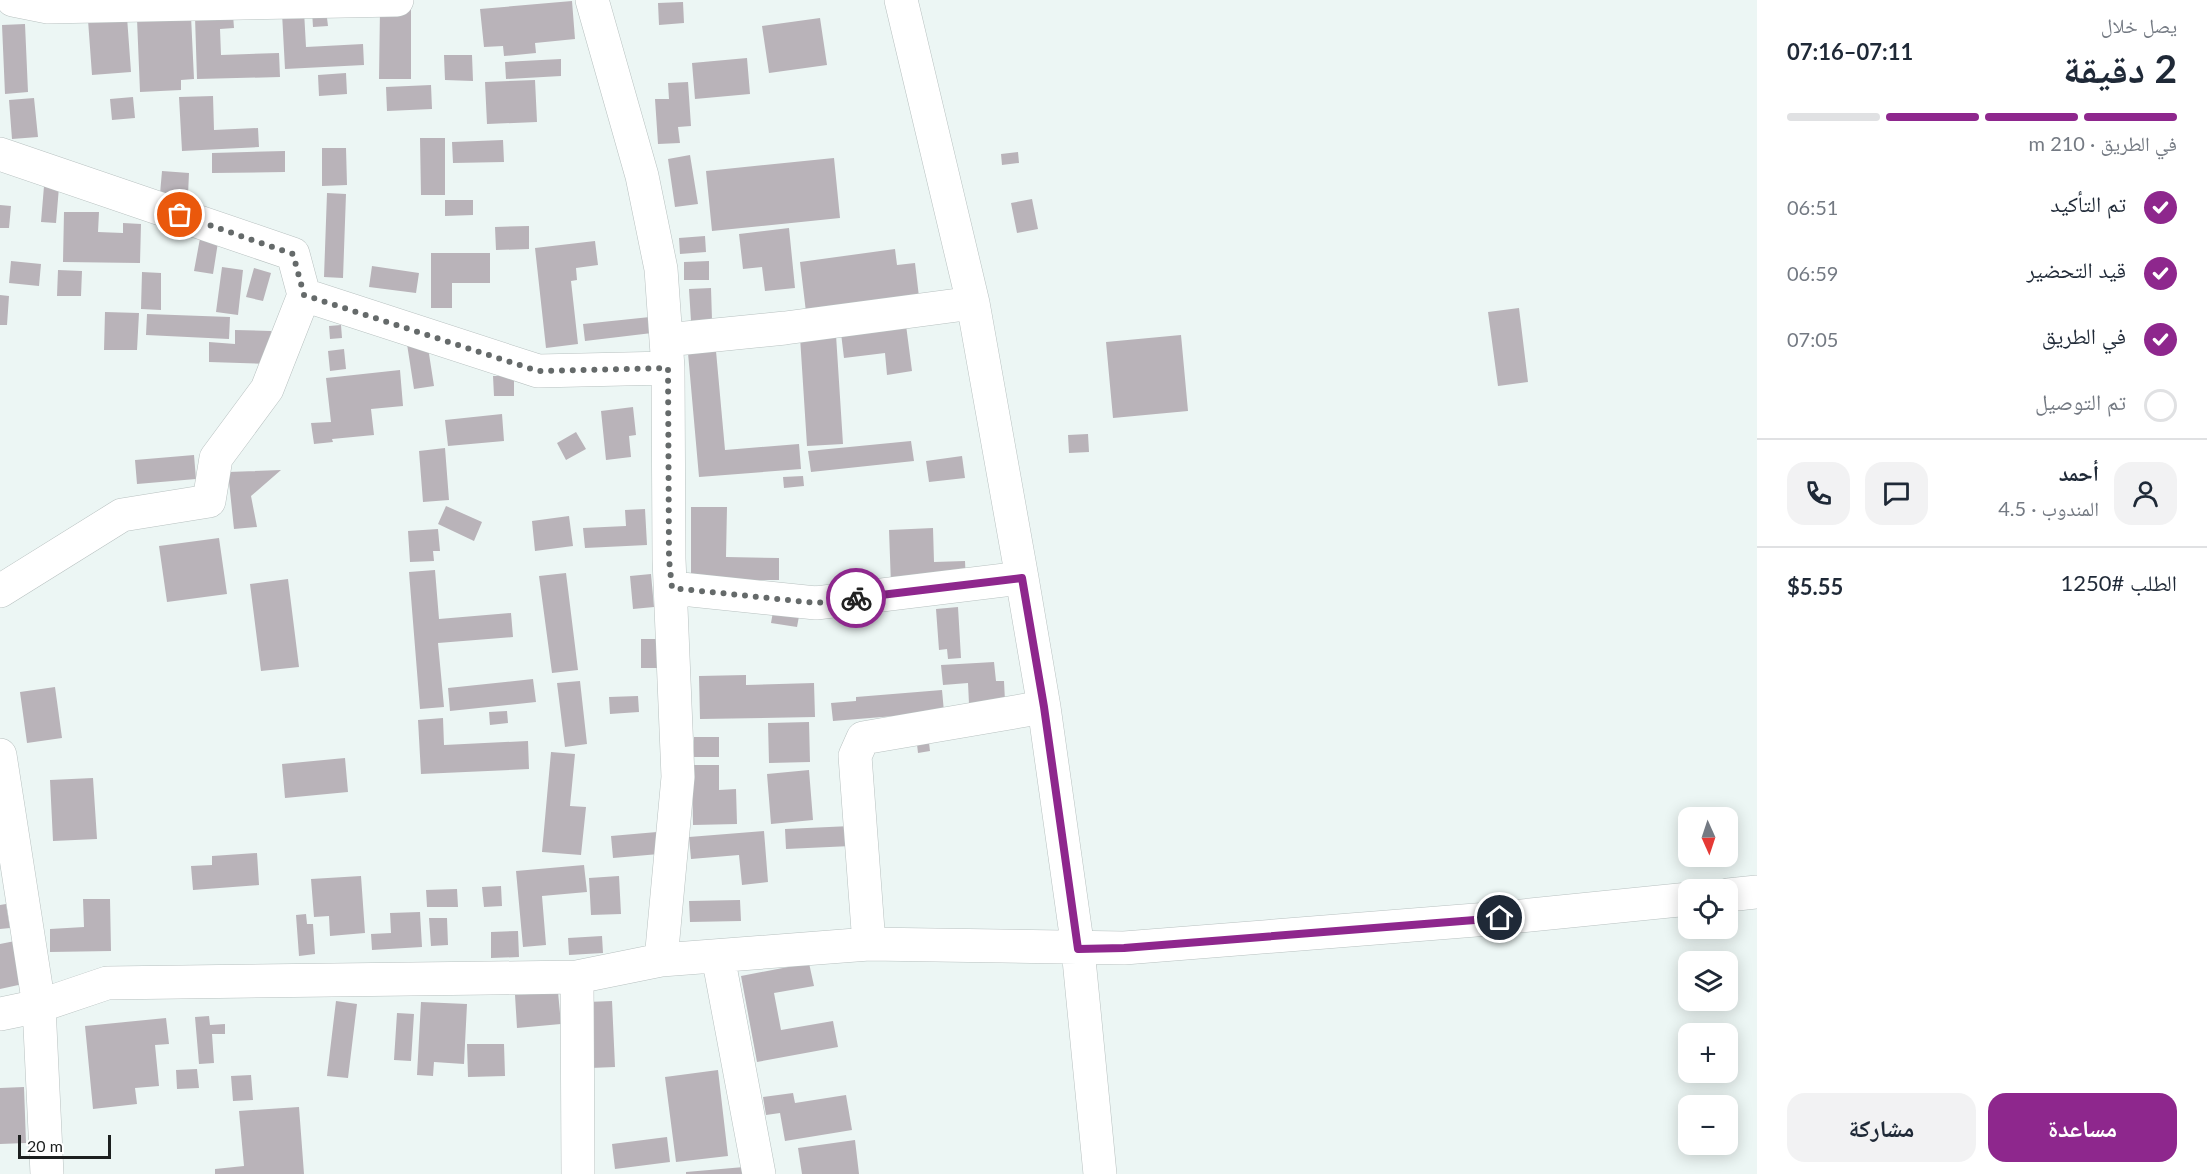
<!DOCTYPE html>
<html lang="ar">
<head>
<meta charset="utf-8">
<style>
  :root { --surface:#fff; --page:#f2f2f3; --text:#1f2937; --muted:#747a83; --line:#e0e1e3; --accent:#8e278d }
  body { margin:0; font-family:Lato,"Noto Naskh Arabic",sans-serif; background:var(--page); color:var(--text); direction:rtl; height:100vh; display:flex; flex-direction:column; font-size:22px; white-space:nowrap }
  * { box-sizing:border-box; margin:0 }
  p { font-size:20px; color:var(--muted) }
  .icon { flex:none; width:33px; height:33px; fill:none; stroke:currentColor; stroke-width:2; stroke-linecap:round; stroke-linejoin:round }
  .map { position:relative; flex:1; overflow:hidden; direction:ltr }
  .details { display:flex; flex-direction:column; background:var(--surface); width:450px }
  .details>* { flex:none }
  .needle { width:39px; rotate:177deg }
  .buttons { position:absolute; left:1678px; top:807px; display:grid; gap:12px }
  .buttons a { display:grid; place-items:center; width:60px; height:60px; border-radius:12px; background:var(--surface); box-shadow:0 3px 15px #0003; font-size:30px }
  .scale { position:absolute; left:18px; bottom:15px; width:93px; box-sizing:border-box; padding-left:6px; border:3px solid #1c1f1f; border-top:0; font-size:16px; line-height:21px; white-space:nowrap; color:#1c1f1f; -webkit-text-stroke:4px #fff; paint-order:stroke }
  .pin { position:absolute; display:grid; place-items:center; width:51px; height:51px; color:#fff; margin:-26px; border:3px solid #fff; border-radius:50%; box-shadow:0 2px 6px #0007 }
  .courier { position:absolute; display:grid; place-items:center; width:60px; height:60px; margin:-30px; border:4px solid #8e278d; border-radius:50%; background:#fff; color:#222; box-shadow:0 2px 8px #0007 }
  .overview em { font-style:normal; font-weight:700 }
  .overview div { display:flex; flex-direction:column-reverse }
  .overview { display:flex; align-items:center; justify-content:space-between; height:102px; padding:0 30px }
  h1 { font-size:39px; font-weight:700; line-height:45px }
  .bar { display:grid; grid-template-columns:repeat(4,1fr); gap:9px 6px; align-content:center; height:72px; padding:0 30px }
  .bar i { height:8px; border-radius:4px; background:var(--line) }
  .bar .on { background:var(--accent) }
  .bar p { grid-column:span 4 }
  .line { display:flex; align-items:center; gap:15px; padding:0 30px; border-top:2px solid var(--line) }
  .line div { flex:1 }
  .round { display:grid; place-items:center; flex:none; width:63px; height:63px; border-radius:18px; background:var(--page) }
  ol { padding:0 30px; list-style:none }
  li { display:flex; align-items:center; gap:18px; height:66px }
  li p { margin-inline-start:auto }
  li .icon { padding:6px; border-radius:50%; background:var(--accent); color:#fff; stroke-width:4 }
  li:last-child { color:var(--muted) }
  li i { width:33px; height:33px; border:3px solid var(--line); border-radius:50% }
  .action { display:flex; gap:12px; margin-top:auto; padding:12px 30px }
  .action a { flex:1; height:69px; border-radius:18px; background:var(--accent); color:#fff; font-size:24px; font-weight:700; line-height:69px; text-align:center }
  .action a+a { background:var(--page); color:var(--text) }
  main { display:flex; flex:1; min-height:0 }
  .map>svg:first-child { display:block }
</style>
</head>
<body>
<main>
<section class="details">
<div class="overview"><div><h1>2 دقيقة</h1><p>يصل خلال</p></div><em>07:11–07:16</em></div>
<div class="bar"><i class="on"></i><i class="on"></i><i class="on"></i><i></i><p>في الطريق · 210 m</p></div>
<ol>
<li><svg class="icon" aria-label="check" viewBox="0 0 24 24"><path d="M5 12l5 5 9-10"/></svg>تم التأكيد<p>06:51</p></li>
<li><svg class="icon" aria-label="check" viewBox="0 0 24 24"><path d="M5 12l5 5 9-10"/></svg>قيد التحضير<p>06:59</p></li>
<li><svg class="icon" aria-label="check" viewBox="0 0 24 24"><path d="M5 12l5 5 9-10"/></svg>في الطريق<p>07:05</p></li>
<li><i></i>تم التوصيل</li>
</ol>
<div class="line" style="height:108px"><a class="round"><svg class="icon" aria-label="person" viewBox="0 0 24 24"><circle cx="12" cy="8" r="4"/><path d="M4 21q1-7 8-7t8 7"/></svg></a><div><b>أحمد</b><p>المندوب · 4.5</p></div><a class="round"><svg class="icon" aria-label="chat" viewBox="0 0 24 24"><path d="M4 5h16v11H9l-5 4z"/></svg></a><a class="round"><svg class="icon" aria-label="phone" viewBox="0 0 24 24"><path d="M5 4h4l2 5-3 2q2 4 5 5l2-3 5 2v4C11 20 4 13 5 4z"/></svg></a></div>
<div class="line" style="height:78px"><div>الطلب #1250</div><b>$5.55</b></div>
<div class="action"><a>مساعدة</a><a>مشاركة</a></div>
</section>
<div class="map">
<svg width="1757" height="1174" viewBox="0 0 1757 1174">
  <rect width="100%" height="100%" fill="#ecf6f4"/>
  <path fill="#b9b3b9" d="M572 1 575 39 535 43 536 53 504 56 503 46 484 47 480 9Z
    M683 2 684 23 659 25 658 3Z
    M380 8H411V79H379Z
    M326 10 328 26 313 27 312 11Z
    M304 11 306 47 363 44 364 65 285 69 282 13Z
    M233 15 234 28 220 29 221 55 279 53 280 77 197 79 195 17Z
    M191 16 194 79 181 80V90L140 92 137 19Z
    M127 17 131 72 92 75 88 20Z
    M820 18 827 65 769 73 762 26Z
    M25 24 28 92 5 94 2 25Z
    M444 55H472L473 81 445 80Z
    M747 58 750 94 695 99 692 63Z
    M561 59V76L506 79 505 62Z
    M346 73 347 94 319 96 318 75Z
    M535 80 537 122 487 124 485 82Z
    M688 82 691 126 678 127 680 143 658 144 655 99H669L668 83Z
    M431 85 432 109 387 111 386 87Z
    M213 96 214 130 258 128 259 147 182 151 179 97Z
    M133 97 135 118 112 120 110 99Z
    M34 98 38 137 12 139 9 100Z
    M420 138H445V195H421Z
    M503 140 504 162 453 163 452 142Z
    M322 148H346L347 185 322 186Z
    M285 151V172L212 173V153Z
    M1018 152 1019 163 1002 165 1001 154Z
    M690 155 698 204 675 207 668 159Z
    M834 158 840 218 712 231 706 171Z
    M162 171 189 173 188 195 160 194Z
    M44 186 59 187 56 223 41 222Z
    M327 193 346 194 343 278 324 277Z
    M1032 199 1038 229 1017 233 1011 203Z
    M445 200H473V215L445 216Z
    M0 205 11 206 9 228H0Z
    M64 212H99L98 232 123 233V223L141 224 140 263 63 262Z
    M529 226V249L496 250 495 227Z
    M789 228 795 288 765 291 762 267 743 269 739 234Z
    M201 233 219 236 213 274 194 271Z
    M705 236 706 252 680 254 679 238Z
    M595 241 598 265 576 268 577 280 571 281 578 344 546 348 535 248Z
    M895 249 897 265 915 263 919 297 806 312 800 262Z
    M431 253H490V283H452V308H431Z
    M11 261 41 264 39 286 9 283Z
    M709 261V280H684V262Z
    M372 266 419 273 416 293 369 287Z
    M222 267 243 270 238 315 216 312Z
    M254 268 271 273 263 301 246 297Z
    M58 270 82 271 81 296H57Z
    M142 272 161 273V310L141 309Z
    M711 288 712 320 691 321 689 289Z
    M0 295 9 296 7 325H0Z
    M1519 308 1528 382 1498 386 1488 312Z
    M105 312 139 313 137 350H104Z
    M147 314 230 317 229 339 146 335Z
    M650 317 652 333 585 341 583 324Z
    M341 325 342 338 330 339 329 326Z
    M906 325 912 371 887 375 885 353 844 358 841 333Z
    M235 330 271 331 270 364 209 362V342L235 344Z
    M836 335 843 444 807 446 800 337Z
    M1181 335 1188 411 1113 418 1106 342Z
    M427 341 434 386 414 389 407 344Z
    M344 349 346 369 330 371 328 351Z
    M716 351 725 450 799 444 801 469 699 477 688 353Z
    M400 370 403 406 371 409 374 435 332 439 333 442 314 444 311 423 331 422 326 378Z
    M493 376H514V396H494Z
    M633 407 636 435 629 436 631 457 606 460 601 411Z
    M502 414 504 441 448 446 445 420Z
    M576 432 586 449 566 460 557 443Z
    M1088 434 1089 452 1069 453 1068 435Z
    M911 441 914 461 811 472 808 451Z
    M445 448 449 500 423 502 419 451Z
    M194 455 196 479 137 484 135 460Z
    M962 456 965 478 929 482 926 461Z
    M281 470 251 496 257 527 234 529 228 472Z
    M803 476 804 486 784 488 783 477Z
    M446 506 482 522 474 541 438 524Z
    M691 507H727L726 557 779 558V580H691Z
    M645 509 647 545 585 548 583 528 626 526 625 510Z
    M569 516 573 546 535 551 532 521Z
    M933 528 934 562 965 561 966 583 891 585 889 530Z
    M438 529 440 551H433L434 561 410 562 408 531Z
    M219 538 227 594 167 602 159 546Z
    M435 570 439 619 511 613 513 637 438 643 444 707 420 709 409 572Z
    M566 573 578 670 552 673 539 576Z
    M651 574 654 607 633 609 630 576Z
    M288 579 299 667 261 671 250 584Z
    M774 606 800 611 797 627 771 623Z
    M958 607 961 658 948 659 947 649 939 650 936 609Z
    M641 639H662V668H641Z
    M994 662 996 681H1004L1005 701 969 704 968 683 943 685 941 665Z
    M746 675V685L814 683 815 717 700 719 699 676Z
    M533 679 536 702 450 711 448 688Z
    M580 681 587 744 565 747 557 683Z
    M55 687 62 738 27 743 20 692Z
    M942 690 944 712 833 721 831 703 856 701V697Z
    M638 696 639 712 610 714 609 697Z
    M507 711 508 723 490 725 489 712Z
    M443 718 444 745 528 741 529 769 421 774 418 720Z
    M809 722 810 762 769 763 768 723Z
    M928 734 930 751 918 753 916 736Z
    M694 737H719V757H694Z
    M551 752 575 754 570 806 586 807 581 855 542 852Z
    M345 758 348 792 285 798 282 764Z
    M692 765H719V790L736 789 737 824 693 825Z
    M809 770 813 820 771 824 767 774Z
    M93 778 97 839 53 841 50 780Z
    M851 826V846L786 849 785 829Z
    M764 831 768 882 742 885 739 855 691 859 689 837Z
    M657 832 659 854 613 858 611 836Z
    M257 853 259 885 193 890 191 866 212 865V856Z
    M584 865 587 892 542 896 546 945 523 947 516 871Z
    M361 876 365 933 330 936 329 916 314 917 311 879Z
    M619 876 621 914 591 915 589 878Z
    M501 886 502 906 484 907 482 887Z
    M457 889 458 907H427L426 890Z
    M83 899H110L111 951 50 952V929L84 927Z
    M740 900 741 921 690 922 689 901Z
    M6 904 10 928 0 929V905Z
    M420 912 422 947 372 950 371 934 391 933 390 913Z
    M306 914 307 924H313L315 954 299 956 296 915Z
    M429 918H447L448 945 431 946Z
    M518 931 519 957 491 958V932Z
    M602 936 603 953 569 955 568 938Z
    M15 941 23 984 0 989V944Z
    M809 963 814 986 774 993 781 1030 833 1021 838 1047 757 1062 741 976Z
    M558 992 561 1024 517 1028 515 995Z
    M336 1001 357 1004 348 1078 327 1076Z
    M612 1001 615 1067 590 1068 587 1002Z
    M421 1002 467 1004 464 1064 434 1062 433 1076 417 1075Z
    M397 1013 414 1014 411 1061 394 1060Z
    M209 1016 210 1025 225 1024V1034H212L214 1063 199 1064 195 1017Z
    M166 1018 169 1044 155 1045 159 1086 135 1088 137 1104 93 1109 85 1026Z
    M467 1044H504L505 1076 468 1077Z
    M197 1069 199 1088 177 1089 176 1070Z
    M718 1070 728 1156 676 1162 665 1077Z
    M251 1075 253 1100 233 1101 231 1076Z
    M24 1087 26 1143 0 1144V1088Z
    M793 1093 795 1103 846 1095 852 1130 785 1141 780 1113 766 1115 763 1097Z
    M299 1107 304 1174H215V1169L244 1166 239 1111Z
    M667 1137 670 1162 615 1169 612 1144Z
    M855 1140 859 1174H802L798 1148Z
    M744 1167V1174H686V1172Z"/>
  <g fill="none" stroke-linecap="round" stroke-linejoin="round">
    <g stroke="#b8c1c0" stroke-width="34">
      <path id="minor" d="M13 0 48 7 397 0
        M592 0 642 176 661 269 668 368 669 559 678 777 661 960
        M901 0 973 303 1022 578 1044 707 1078 949 1100 1174
        M0 154 293 254 304 295 267 389 216 458 209 501 122 515 0 591
        M304 295 538 371 668 368
        M666 340 785 328 973 303
        M672 588 816 603 1022 578
        M0 755 39 1006 47 1174
        M1728 895 1757 892
        M869 944 855 756 863 738 1044 707
        M718 956 759 1174
        M577 977 578 1174
        M0 1014 39 1006 107 983 577 977 661 960 869 944 1124 948 1501 918 1689 899"/>
    </g>
    <use href="#minor" stroke="#fff" stroke-width="33"/>
  </g>
  <g fill="none" stroke-linecap="round" stroke-linejoin="round">
    <path stroke="#656a6a" stroke-width="6" stroke-dasharray="0 10.8" d="M180 215 293 254 304 295 538 371 668 368 669 559 672 588 816 603 856 598"/>
    <path stroke="#8e278d" stroke-width="8" d="M856 598 1022 578 1044 707 1078 949 1124 948 1500 918"/>
  </g>
</svg>
<div class="buttons">
<a><svg class="needle" viewBox="-14 -14 28 28"><path d="M0-13l5 13h-10z" fill="#e53935"/><path d="M0 13l5-13h-10z" fill="#747a83"/></svg></a>
<a><svg class="icon" aria-label="locate" viewBox="0 0 24 24"><circle cx="12" cy="12" r="6"/><path d="M12 2v4M12 18v4M2 12h4M18 12h4"/></svg></a>
<a><svg class="icon" aria-label="layers" viewBox="0 0 24 24"><path d="M12 4l9 5-9 5-9-5zM3 14l9 5 9-5"/></svg></a>
<a>+</a>
<a>−</a>
</div>
<div class="scale">20 m</div>
<div class="pin" style="left:180px;top:215px;background:#ea580c"><svg class="icon" aria-label="bag" viewBox="0 0 24 24"><path d="M5 8h14l-1 12H6zM9 8a3 3 0 0 1 6 0"/></svg></div>
<div class="pin" style="left:1500px;top:918px;background:#1f2937"><svg class="icon" aria-label="home" viewBox="0 0 24 24"><path d="M3 11l9-7 9 7M6 9v11h12V9"/></svg></div>
<div class="courier" style="left:856px;top:598px"><svg class="icon" aria-label="bike" viewBox="0 0 24 24"><circle cx="6" cy="16" r="4"/><circle cx="18" cy="16" r="4"/><path d="M6 16l4-8h5l3 8M10 8l3 8H6M13 5h3"/></svg></div>
</div>
</main>
</body>
</html>
